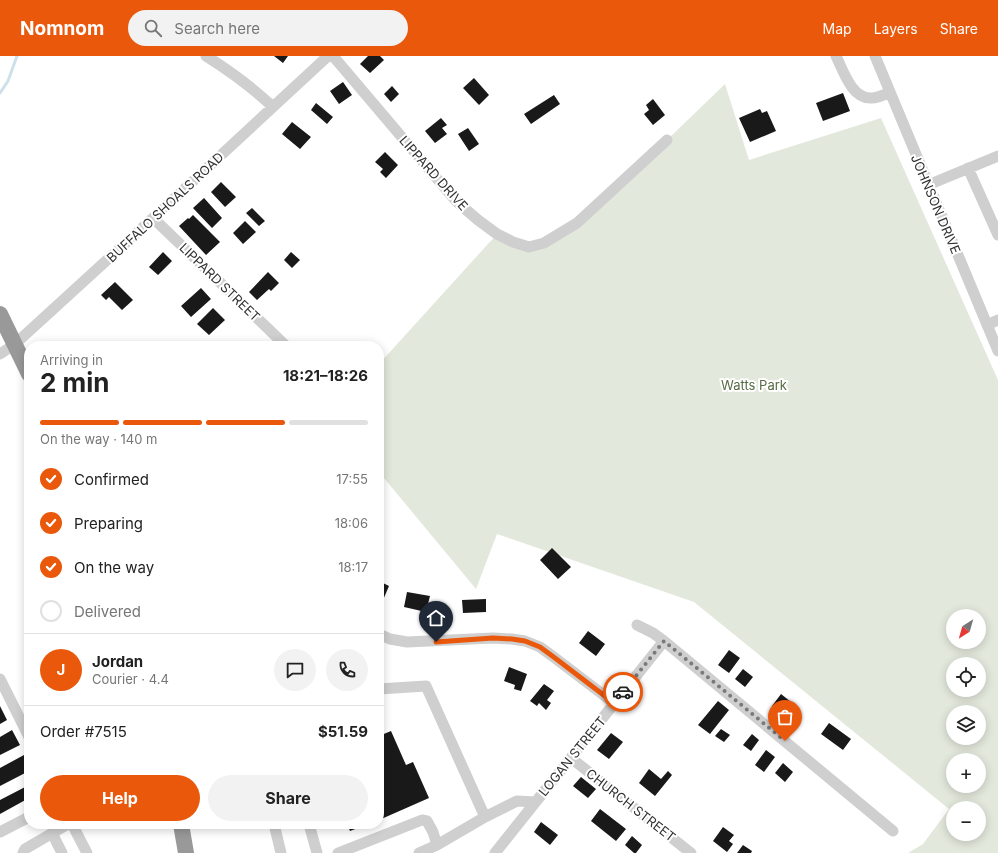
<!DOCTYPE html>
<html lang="en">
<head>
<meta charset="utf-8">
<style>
  :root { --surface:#fff; --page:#f2f2f2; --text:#222; --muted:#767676; --line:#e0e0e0; --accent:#ea580c }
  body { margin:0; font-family:Inter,sans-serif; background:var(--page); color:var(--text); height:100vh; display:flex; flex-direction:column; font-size:15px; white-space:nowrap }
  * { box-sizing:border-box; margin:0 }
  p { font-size:13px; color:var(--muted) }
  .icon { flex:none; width:22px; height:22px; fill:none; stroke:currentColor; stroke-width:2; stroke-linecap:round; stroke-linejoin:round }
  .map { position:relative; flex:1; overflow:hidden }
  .panel { position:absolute; left:24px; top:285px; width:360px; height:488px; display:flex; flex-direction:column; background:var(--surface); border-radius:16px; box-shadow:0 2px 10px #0003 }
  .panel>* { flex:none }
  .needle { width:26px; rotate:217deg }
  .buttons { position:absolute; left:946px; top:553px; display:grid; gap:8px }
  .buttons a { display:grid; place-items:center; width:40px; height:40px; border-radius:50%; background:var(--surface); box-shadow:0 2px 10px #0003; font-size:20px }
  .pin { position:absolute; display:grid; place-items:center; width:34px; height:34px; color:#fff; margin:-41px -17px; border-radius:50% 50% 50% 0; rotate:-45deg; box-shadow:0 0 4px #0007 }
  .pin .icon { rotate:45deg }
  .courier { position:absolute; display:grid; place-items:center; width:40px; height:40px; margin:-20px; border:3px solid #ea580c; border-radius:50%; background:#fff; color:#222; box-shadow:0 1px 5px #0007 }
  .headline em { font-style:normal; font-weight:700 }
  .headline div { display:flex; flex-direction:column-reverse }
  .headline { display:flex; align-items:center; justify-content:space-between; height:68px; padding:0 16px }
  h1 { font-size:26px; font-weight:700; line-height:30px }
  .bar { display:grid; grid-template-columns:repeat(4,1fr); gap:6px 4px; align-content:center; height:48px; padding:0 16px }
  .bar i { height:5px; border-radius:3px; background:var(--line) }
  .bar .active { background:var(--accent) }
  .bar p { grid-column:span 4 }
  .line { display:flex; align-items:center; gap:10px; padding:0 16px; border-top:1px solid var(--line) }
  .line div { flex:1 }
  .round { display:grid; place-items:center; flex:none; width:42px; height:42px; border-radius:21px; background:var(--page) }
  ol { padding:0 16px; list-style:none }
  li { display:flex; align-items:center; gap:12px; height:44px }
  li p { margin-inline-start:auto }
  li .icon { padding:4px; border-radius:50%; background:var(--accent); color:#fff; stroke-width:4 }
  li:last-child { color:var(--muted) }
  li i { width:22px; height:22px; border:2px solid var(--line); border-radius:50% }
  .primary-button { display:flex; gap:8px; margin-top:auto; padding:8px 16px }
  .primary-button a { flex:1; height:46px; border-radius:24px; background:var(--accent); color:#fff; font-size:16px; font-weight:700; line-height:46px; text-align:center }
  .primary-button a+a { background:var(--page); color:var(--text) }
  header { display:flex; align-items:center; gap:24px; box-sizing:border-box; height:56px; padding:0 20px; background:var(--accent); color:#fff }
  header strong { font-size:19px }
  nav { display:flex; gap:22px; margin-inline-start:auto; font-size:14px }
  .search { width:280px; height:36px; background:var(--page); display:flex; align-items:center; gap:10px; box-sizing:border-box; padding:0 14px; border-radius:22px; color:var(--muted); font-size:15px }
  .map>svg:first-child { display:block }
</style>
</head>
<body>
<header>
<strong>Nomnom</strong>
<div class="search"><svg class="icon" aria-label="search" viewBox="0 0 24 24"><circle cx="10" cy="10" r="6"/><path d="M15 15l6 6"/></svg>Search here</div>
<nav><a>Map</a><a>Layers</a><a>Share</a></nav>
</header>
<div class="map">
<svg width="998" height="797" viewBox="0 0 998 797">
  <rect width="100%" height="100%" fill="#fff"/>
  <path fill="#e3e8dc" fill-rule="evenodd" d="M725 28 749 104 881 62 998 324V797H908L923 788 949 753 694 546 497 478 476 533 379 416V308L497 178 529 191 557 180 667 84ZM953 560H979V586H953ZM953 608H979V634H953ZM953 656H979V682H953ZM953 704H979V730H953ZM953 752H979V778H953Z"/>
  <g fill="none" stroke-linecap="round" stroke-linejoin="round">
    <path stroke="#cee0e9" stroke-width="3" d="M0 37 8 25 17 0"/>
  </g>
  <path fill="#191919" d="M274 0H288L283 7Z
    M368 0H380L384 4 370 17 360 8Z
    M474 22 489 39 479 49 463 32Z
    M343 26 352 39 339 48 330 35Z
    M392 30 399 38 391 46 384 38Z
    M843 37 850 55 823 65 816 47Z
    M554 39 560 48 531 68 524 58Z
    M653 43 665 59 653 69 644 58 649 54 646 49Z
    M316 47 333 61 327 68 311 54Z
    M760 53 762 57 767 55 776 75 750 86 739 62Z
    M441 62 447 69 442 72 447 78 435 87 425 75Z
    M292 66 311 81 300 93 282 78Z
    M468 72 479 88 469 95 458 78Z
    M385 96 398 109 386 122 380 116 383 113 375 106Z
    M221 126 236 141 225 151 211 136Z
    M204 142 222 162 212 172 193 152Z
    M252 152 265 165 259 170 246 157Z
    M193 159 220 186 206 199 179 170 188 162 189 163Z
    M245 165 256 176 243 188 233 177Z
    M163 196 172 205 158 219 149 211Z
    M291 196 300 204 292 212 284 204Z
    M268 216 279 227 271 235 269 233 257 244 249 236Z
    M115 226 133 244 122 254 109 241 106 244 101 239Z
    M201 232 211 243 191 261 181 250Z
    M213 252 225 264 209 279 197 268Z
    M552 492 571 511 558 523 540 504Z
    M379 525 389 530 383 544 379 542Z
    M407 536 430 540 426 556 404 551Z
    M486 543V556L463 557 462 544Z
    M588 575 605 588 596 600 579 587Z
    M729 594 740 602 729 617 718 609Z
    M509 611 527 618 521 635 514 633 515 629 504 625Z
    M743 613 753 621 745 631 735 623Z
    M544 628 554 635 547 644 551 647 546 654 539 647 537 650 530 645Z
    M781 638 791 646 782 658 772 650Z
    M718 645 729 654 710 678 698 669Z
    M0 650 7 664 0 668Z
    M829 667 851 683 843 694 821 678Z
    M721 673 730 679 724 686 715 680Z
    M12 674 20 689 0 699V681Z
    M391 675 406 709 413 706 429 742 379 764V680Z
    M611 677 623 686 609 703 597 694Z
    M752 678 759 684 751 695 743 689Z
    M766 694 775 701 764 716 755 709Z
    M24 699 29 708V715L0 730V712Z
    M783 707 793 716 785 726 775 717Z
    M649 713 661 723 668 715 672 719 655 740 639 727Z
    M581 721 596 733 588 742 573 730Z
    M29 729V742L0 758V744Z
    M600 753 626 773 616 785 591 765Z
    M541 766 558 779 550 789 534 776Z
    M347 768H370L359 773 358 772 350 775Z
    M723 771 734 779 729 785 733 788 727 796 713 785Z
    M632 780 642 789 636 797H634L625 789Z
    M743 789 752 795 751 797H737Z"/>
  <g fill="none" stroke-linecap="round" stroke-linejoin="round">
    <path stroke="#cfcfcf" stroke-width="11" d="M206 0C230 15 253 32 273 51
      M333 0 456 145 478 164 497 178 513 186 529 191 544 187 577 167 667 84
      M836 0C843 14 852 44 872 42 878 42 884 39 890 36
      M875 0 998 295
      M968 112 998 179
      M928 129 998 100
      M153 162 286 290
      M987 269 998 264
      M0 298 15 288 153 162 328 0
      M637 569 653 577 664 585 893 775
      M379 578 390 583 407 586 493 582 512 583 525 585 540 591 555 602 614 647
      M0 623 29 681
      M379 633 426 630 485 761
      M571 702 691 797
      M72 768 87 797
      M274 768 281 797
      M309 768 317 797
      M0 776 29 761
      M52 777 62 797
      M23 797 25 793 68 768
      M338 797 422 764 427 765 433 776 437 789
      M419 797 437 789 485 761 517 745 535 746
      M495 797 664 585"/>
    <path stroke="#999" stroke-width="16" d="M0 258 29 318
      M181 768 186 797"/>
  </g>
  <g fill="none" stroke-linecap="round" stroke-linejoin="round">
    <path stroke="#7a7a7a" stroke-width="4" stroke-dasharray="0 7.2" d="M623 636 664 585 785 685"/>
    <path stroke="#ea580c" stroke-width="5" d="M436 586 493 582 512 583 525 585 540 591 555 602 614 647 623 636"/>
  </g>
  <g text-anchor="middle" stroke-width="4" stroke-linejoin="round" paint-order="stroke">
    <g font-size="13" fill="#323232" stroke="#fff">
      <text transform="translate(434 117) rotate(48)" y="5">LIPPARD DRIVE</text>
      <text transform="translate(936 148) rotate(67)" y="5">JOHNSON DRIVE</text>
      <text transform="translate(165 151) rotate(-43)" y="5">BUFFALO SHOALS ROAD</text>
      <text transform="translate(220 226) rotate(44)" y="5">LIPPARD STREET</text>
      <text transform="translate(572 700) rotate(-51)" y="5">LOGAN STREET</text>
      <text transform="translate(631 749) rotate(38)" y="5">CHURCH STREET</text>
    </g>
    <g font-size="13" fill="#576b43" stroke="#fff">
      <text x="754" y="334">Watts Park</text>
    </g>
  </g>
</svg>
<div class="buttons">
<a><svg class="needle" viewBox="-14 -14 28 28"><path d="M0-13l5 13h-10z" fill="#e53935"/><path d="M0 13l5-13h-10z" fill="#767676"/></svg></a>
<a><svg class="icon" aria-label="locate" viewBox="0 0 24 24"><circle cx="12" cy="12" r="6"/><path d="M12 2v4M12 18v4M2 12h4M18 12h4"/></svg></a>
<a><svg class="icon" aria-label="layers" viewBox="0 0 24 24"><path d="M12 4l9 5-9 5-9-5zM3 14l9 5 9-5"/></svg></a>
<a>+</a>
<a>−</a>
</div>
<div class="pin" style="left:785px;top:685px;background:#ea580c"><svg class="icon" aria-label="bag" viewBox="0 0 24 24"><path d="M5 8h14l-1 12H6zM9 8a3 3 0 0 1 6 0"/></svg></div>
<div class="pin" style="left:436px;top:586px;background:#1f2937"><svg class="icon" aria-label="home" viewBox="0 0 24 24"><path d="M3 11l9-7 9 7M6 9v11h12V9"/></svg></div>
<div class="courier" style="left:623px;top:636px"><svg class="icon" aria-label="car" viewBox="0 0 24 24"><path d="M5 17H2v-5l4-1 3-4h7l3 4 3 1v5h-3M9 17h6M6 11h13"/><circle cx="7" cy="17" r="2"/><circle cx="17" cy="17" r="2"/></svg></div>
<section class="panel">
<div class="headline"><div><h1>2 min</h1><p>Arriving in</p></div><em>18:21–18:26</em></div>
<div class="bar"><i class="active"></i><i class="active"></i><i class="active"></i><i></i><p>On the way · 140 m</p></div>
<ol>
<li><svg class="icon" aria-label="check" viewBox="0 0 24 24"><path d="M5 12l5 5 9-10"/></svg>Confirmed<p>17:55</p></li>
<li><svg class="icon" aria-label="check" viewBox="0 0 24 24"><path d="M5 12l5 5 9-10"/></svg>Preparing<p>18:06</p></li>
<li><svg class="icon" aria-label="check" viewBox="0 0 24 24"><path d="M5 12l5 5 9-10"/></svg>On the way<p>18:17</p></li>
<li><i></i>Delivered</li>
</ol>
<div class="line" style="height:72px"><b class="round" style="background:var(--accent);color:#fff">J</b><div><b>Jordan</b><p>Courier · 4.4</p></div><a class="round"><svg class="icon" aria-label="chat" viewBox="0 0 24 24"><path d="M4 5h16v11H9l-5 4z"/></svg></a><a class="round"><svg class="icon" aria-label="phone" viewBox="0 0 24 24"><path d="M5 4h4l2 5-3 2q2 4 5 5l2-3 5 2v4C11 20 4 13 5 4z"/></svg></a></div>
<div class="line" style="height:52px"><div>Order #7515</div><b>$51.59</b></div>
<div class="primary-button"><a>Help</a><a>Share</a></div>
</section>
</div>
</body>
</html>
